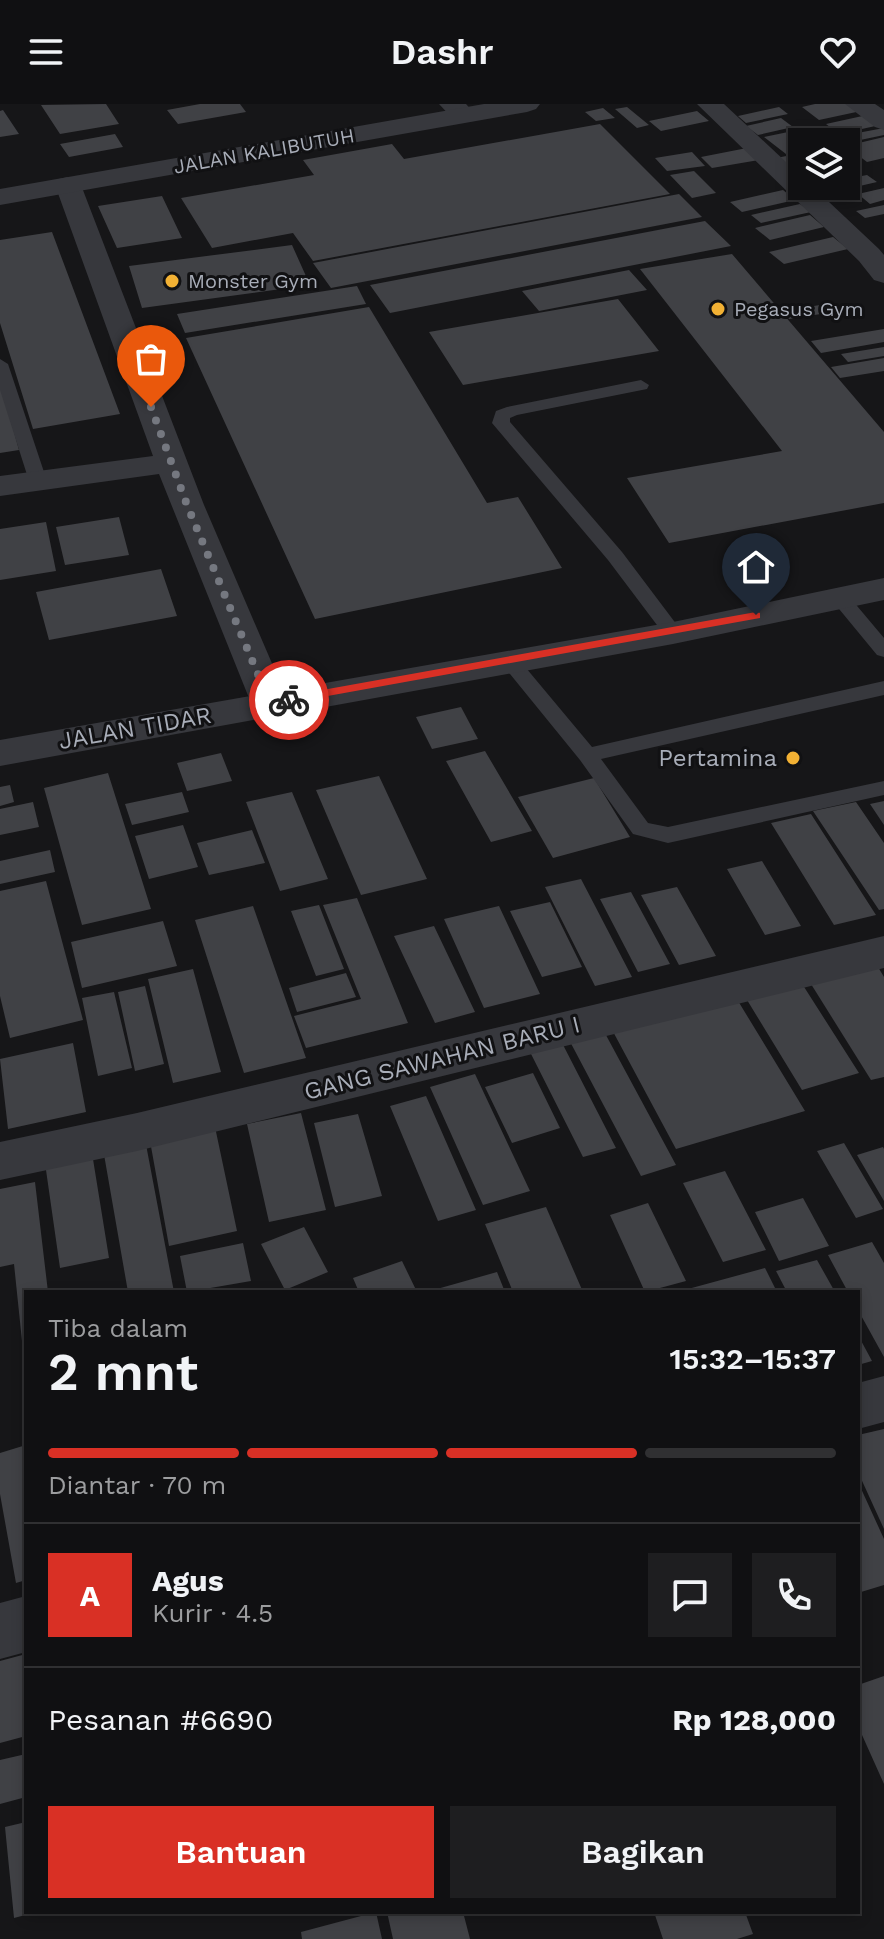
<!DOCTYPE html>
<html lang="id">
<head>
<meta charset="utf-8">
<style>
  :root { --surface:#101012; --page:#1e1e20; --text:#f1f3f6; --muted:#9c9d9f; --line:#303032; --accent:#d93025 }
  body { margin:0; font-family:"Work Sans",sans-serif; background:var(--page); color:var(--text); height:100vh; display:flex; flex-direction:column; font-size:30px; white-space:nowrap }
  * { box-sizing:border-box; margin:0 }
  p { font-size:26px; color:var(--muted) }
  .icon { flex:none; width:44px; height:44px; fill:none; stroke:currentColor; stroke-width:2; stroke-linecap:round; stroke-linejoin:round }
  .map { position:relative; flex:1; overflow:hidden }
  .sheet { position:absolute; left:24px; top:1186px; width:836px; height:624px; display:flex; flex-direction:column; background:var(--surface); border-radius:0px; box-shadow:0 4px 12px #0003,0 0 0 2px var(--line) }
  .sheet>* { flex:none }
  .controls { position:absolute; left:788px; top:24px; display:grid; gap:16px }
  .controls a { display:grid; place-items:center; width:72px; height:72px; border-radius:0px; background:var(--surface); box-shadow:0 4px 12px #0003,0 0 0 2px var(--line); font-size:40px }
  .pin { position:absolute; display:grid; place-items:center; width:68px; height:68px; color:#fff; margin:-82px -34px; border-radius:50% 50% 50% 0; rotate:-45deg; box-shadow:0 0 8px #0007 }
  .pin .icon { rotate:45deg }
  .courier { position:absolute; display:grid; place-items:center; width:80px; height:80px; margin:-40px; border:6px solid #d93025; border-radius:50%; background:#fff; color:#222; box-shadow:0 2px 10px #0007 }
  .head em { font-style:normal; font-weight:600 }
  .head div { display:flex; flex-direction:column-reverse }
  .head { display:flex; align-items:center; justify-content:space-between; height:136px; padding:0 24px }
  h1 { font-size:52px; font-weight:600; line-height:60px }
  .bar { display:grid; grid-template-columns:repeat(4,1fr); gap:12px 8px; align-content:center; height:96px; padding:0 24px }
  .bar i { height:10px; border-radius:6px; background:var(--line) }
  .bar .current { background:var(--accent) }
  .bar p { grid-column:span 4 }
  .line { display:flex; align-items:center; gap:20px; padding:0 24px; border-top:2px solid var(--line) }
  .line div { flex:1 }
  .round { display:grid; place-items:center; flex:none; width:84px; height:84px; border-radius:0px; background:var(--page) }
  .primary-button { display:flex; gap:16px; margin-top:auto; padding:16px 24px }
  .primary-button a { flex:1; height:92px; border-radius:0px; background:var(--accent); color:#fff; font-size:32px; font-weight:600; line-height:92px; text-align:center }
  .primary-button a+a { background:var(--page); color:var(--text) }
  header { display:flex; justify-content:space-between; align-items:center; height:104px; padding:0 24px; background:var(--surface); font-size:36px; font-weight:600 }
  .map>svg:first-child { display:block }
</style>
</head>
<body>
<header><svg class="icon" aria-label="menu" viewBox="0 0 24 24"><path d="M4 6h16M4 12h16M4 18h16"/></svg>Dashr<svg class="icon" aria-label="heart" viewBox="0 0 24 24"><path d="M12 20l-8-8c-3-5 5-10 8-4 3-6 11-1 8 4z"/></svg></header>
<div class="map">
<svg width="884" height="1835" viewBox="0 0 884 1835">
  <rect width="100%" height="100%" fill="#161618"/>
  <path fill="#404145" d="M106 0 119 20 60 30 41 1Z
    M200 0H240L246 8 178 20 167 6Z
    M815 0H852L861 7 819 16 802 3Z
    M627 3 649 21 637 24 615 5Z
    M779 3 788 10 746 19 738 12Z
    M603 4 615 14 596 17 585 8Z
    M3 6 19 30 0 33V7Z
    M697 7 709 17 661 27 649 17Z
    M867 11 880 21 839 30 826 20Z
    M781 14 793 23 758 31 746 22Z
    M600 20 670 90 313 157 293 129 212 144 181 94 314 71 303 56 392 40 404 55Z
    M817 22 839 38H802V47L786 50 764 33Z
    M884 24V31L846 39 836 33Z
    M115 30 123 43 69 53 60 40Z
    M884 33V54L867 58 846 42Z
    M747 44 759 56 712 64 701 53Z
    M692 48 705 62 667 67 655 54Z
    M802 49V72H797L776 54Z
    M694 67 716 89 692 94 670 71Z
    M867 71 877 78 838 87 831 82H846V75Z
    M884 84V96L870 100 858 90Z
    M783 86 795 96 742 108 730 98Z
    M679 90 702 113 331 184 313 159Z
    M162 92 182 134 117 144 98 102Z
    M800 100 811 108 761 119 751 111Z
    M884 101V110L865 114 856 107Z
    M810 111 824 123 770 136 755 124Z
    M705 117 731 142 390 209 370 181Z
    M52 128 120 310 33 325 0 219V136Z
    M833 133 848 145 784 160 769 148Z
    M292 141 310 181 142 204 129 162Z
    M732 150 884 328V399L669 439 627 374 782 347 640 165Z
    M629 166 647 186 539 207 522 187Z
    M357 182 366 200 185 229 177 210Z
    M618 195 659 247 463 281 429 228Z
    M820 201 827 209 789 215 783 207Z
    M369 203 487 399 518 393 562 464 315 515 186 234Z
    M884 225V238L821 249 811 237Z
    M884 243V252L848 258 841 250Z
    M884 254V267L840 274 831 263Z
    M0 277 19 346 0 349Z
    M119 413 129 451 65 461 56 423Z
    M46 418 56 467 0 476V425Z
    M161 465 177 512 49 536 36 488Z
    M461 603 478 635 432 645 416 613Z
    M485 647 532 727 491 738 446 657Z
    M221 649 232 677 187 687 177 659Z
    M108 669 151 805 82 821 44 684Z
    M379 672 427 775 361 791 316 686Z
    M594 674 630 733 553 754 518 693Z
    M10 681 14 698 0 702V683Z
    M182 688 189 708 132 721 125 700Z
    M292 688 328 775 280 787 246 698Z
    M884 697V721L870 700Z
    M33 698 39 723 0 731V705Z
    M856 698 884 739V805L879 806 813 707Z
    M811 710 876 811 834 821 771 719Z
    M183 721 198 763 149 775 135 732Z
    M252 726 265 759 209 771 197 739Z
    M50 746 55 768 0 780V757Z
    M762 757 801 822 765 831 727 765Z
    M581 775 632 873 595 882 545 783Z
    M46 777 83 916 10 934 0 892V787Z
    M677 783 716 852 679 861 641 791Z
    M631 788 670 860 638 868 600 795Z
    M357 794 408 919 306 944 294 912 361 895 323 801Z
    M550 798 582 863 542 873 510 807Z
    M319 801 344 865 316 872 291 807Z
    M253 802 306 954 244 969 195 816Z
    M499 802 540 890 484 904 444 815Z
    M163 817 177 862 82 884 71 838Z
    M434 822 475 908 435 919 394 832Z
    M878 863 884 873V973L871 976 811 880Z
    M193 865 221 968 173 979 148 875Z
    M346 869 356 893 297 908 289 884Z
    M799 875 859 969 802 986 744 891Z
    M145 882 164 960 135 967 118 888Z
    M732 887 805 1007 676 1045 610 922Z
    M114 888 132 964 98 972 82 894Z
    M600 920 676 1061 641 1072 566 930Z
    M559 933 616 1044 583 1053 527 942Z
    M73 939 86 1008 8 1025 0 955Z
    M533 969 560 1024 512 1039 485 983Z
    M475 970 530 1087 483 1101 430 983Z
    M426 992 476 1106 438 1117 390 1002Z
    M301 1009 326 1106 269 1118 247 1020Z
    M358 1010 382 1092 335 1103 314 1019Z
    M215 1023 237 1127 169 1142 150 1037Z
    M144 1030 174 1188H128L102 1039Z
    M844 1039 883 1105 856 1114 817 1047Z
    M883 1043 884 1045V1097L857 1051Z
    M92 1049 109 1154 60 1164 45 1059Z
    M725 1067 766 1146 723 1158 683 1079Z
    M35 1078 48 1188H26V1236L22 1237 14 1160 0 1163V1085Z
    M803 1094 829 1142 779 1157 755 1108Z
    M648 1099 686 1177 645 1188 610 1111Z
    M546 1103 583 1188H513L485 1120Z
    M304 1123 328 1168 285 1186 261 1140Z
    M872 1138 884 1159V1253L858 1206V1188H848L828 1151Z
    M243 1139 251 1177 187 1188 180 1152Z
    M817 1156 835 1188H787L776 1167Z
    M402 1157 417 1188H359L353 1174Z
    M765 1164 777 1188H690L688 1185Z
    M497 1168 505 1188H439L437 1185Z
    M858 1231 872 1257 858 1261Z
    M884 1325V1425L858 1368V1331Z
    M26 1341V1476L16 1479 0 1390V1349Z
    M858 1378 884 1435V1481L861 1488 858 1482Z
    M26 1550V1632L0 1639V1557Z
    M884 1572V1680L858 1622V1581Z
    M26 1650V1693L0 1700V1656Z
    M26 1718V1808L33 1809 14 1814 5 1723Z
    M376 1808 382 1835H302L301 1828Z
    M387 1808H463L470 1835H393Z
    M654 1808H745L753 1830 737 1835H663Z"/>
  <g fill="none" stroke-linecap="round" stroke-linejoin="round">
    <path fill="#37383d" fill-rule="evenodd" d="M0 255 8 260 47 377 44 381 38 382 29 377 0 286Z
      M641 276 649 281 647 285 517 311 510 314V318L622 448 680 525 683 529 680 533H666L608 456 492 319 496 307 507 303Z
      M840 488 847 490 884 534V553L877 551 830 494Z
      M509 550 516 552 592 643 884 577V591L601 655 648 719 668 723 884 677V691L668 739 633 730 580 656 502 560 499 556 502 552Z"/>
    <path fill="#37383d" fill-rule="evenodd" d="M439 0H466L477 12 473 17H455Z
      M697 0H724L802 73V82H812L879 145 884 151V179L874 176 859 157Z
      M845 0H875L884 6V26L875 23Z
      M68 73 77 75 81 81 204 401 289 599 283 608 270 611 257 608 251 599 159 370 0 392V372L153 352 55 81 59 75Z
      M884 832V864L137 1047 0 1076V1038L137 1009Z
      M884 1272V1318L858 1325V1279Z
      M26 1492V1548L0 1555V1499Z"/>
    <path fill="#37383d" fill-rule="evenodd" d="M484 0H540L536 5 527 8 0 101V85Z
      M884 474V496L673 540 0 662V636L673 518Z"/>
  </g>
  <path fill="#d93025" d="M756 508 760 509V514L289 599 283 596 289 592Z"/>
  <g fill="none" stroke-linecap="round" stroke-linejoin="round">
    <path stroke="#757880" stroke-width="8" stroke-dasharray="0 14.4" d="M151 303 187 401 270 599 289 596"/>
  </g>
  <g fill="#f2b134" stroke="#111113" stroke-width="3">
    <circle cx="172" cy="177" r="8"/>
    <circle cx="718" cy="205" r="8"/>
    <circle cx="793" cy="654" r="8"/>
  </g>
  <g text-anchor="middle" stroke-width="6" stroke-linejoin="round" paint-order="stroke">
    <g font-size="20" fill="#a8adb8" stroke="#111113">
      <text transform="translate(264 47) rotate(-10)" y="7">JALAN KALIBUTUH</text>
    </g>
    <g font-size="20" fill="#a8adb8" stroke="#111113" text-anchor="start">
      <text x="188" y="184">Monster Gym</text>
      <text x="734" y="212">Pegasus Gym</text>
    </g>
    <g font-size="24" fill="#a8adb8" stroke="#111113">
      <text transform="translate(135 624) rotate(-10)" y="8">JALAN TIDAR</text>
      <text transform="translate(442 954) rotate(-14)" y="8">GANG SAWAHAN BARU I</text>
    </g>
    <g font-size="24" fill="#a8adb8" stroke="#111113" text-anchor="end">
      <text x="777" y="662">Pertamina</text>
    </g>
  </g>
</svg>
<div class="controls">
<a><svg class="icon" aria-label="layers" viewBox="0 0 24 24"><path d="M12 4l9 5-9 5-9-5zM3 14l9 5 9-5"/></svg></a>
</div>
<div class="pin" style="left:151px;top:303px;background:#ea580c"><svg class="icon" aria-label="bag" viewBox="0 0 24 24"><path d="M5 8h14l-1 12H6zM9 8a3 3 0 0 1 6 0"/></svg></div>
<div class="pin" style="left:756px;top:511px;background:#1f2937"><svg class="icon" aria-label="home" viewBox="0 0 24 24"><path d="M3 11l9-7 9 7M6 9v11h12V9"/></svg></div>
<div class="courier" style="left:289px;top:596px"><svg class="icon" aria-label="bike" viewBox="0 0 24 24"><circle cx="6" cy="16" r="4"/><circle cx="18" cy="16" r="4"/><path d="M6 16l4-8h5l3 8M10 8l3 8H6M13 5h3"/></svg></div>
<section class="sheet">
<div class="head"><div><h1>2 mnt</h1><p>Tiba dalam</p></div><em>15:32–15:37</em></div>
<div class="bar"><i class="current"></i><i class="current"></i><i class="current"></i><i></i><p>Diantar · 70 m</p></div>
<div class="line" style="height:144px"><b class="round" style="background:var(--accent);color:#fff">A</b><div><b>Agus</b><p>Kurir · 4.5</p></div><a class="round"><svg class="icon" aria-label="chat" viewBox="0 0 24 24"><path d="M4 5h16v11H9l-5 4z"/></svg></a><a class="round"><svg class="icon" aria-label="phone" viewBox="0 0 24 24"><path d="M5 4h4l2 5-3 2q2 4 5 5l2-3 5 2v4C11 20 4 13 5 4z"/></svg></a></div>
<div class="line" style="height:104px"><div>Pesanan #6690</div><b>Rp 128,000</b></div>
<div class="primary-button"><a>Bantuan</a><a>Bagikan</a></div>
</section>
</div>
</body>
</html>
